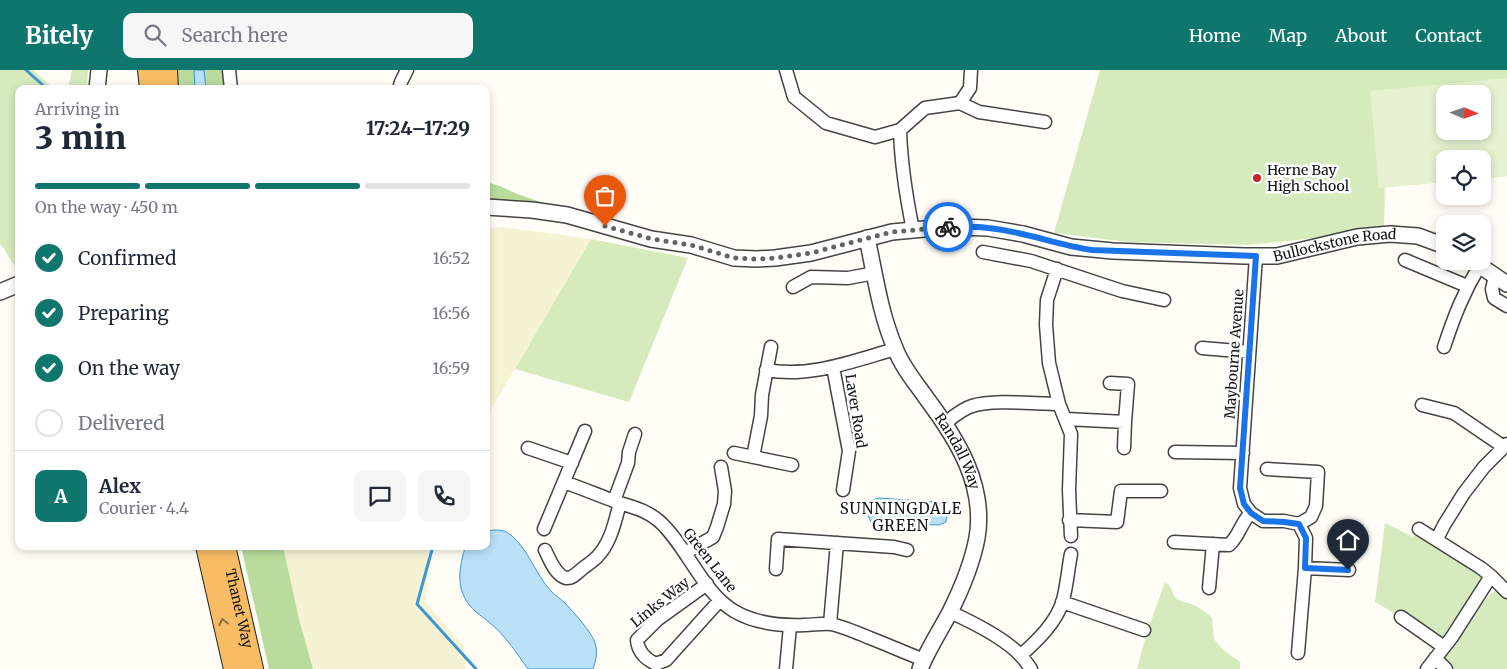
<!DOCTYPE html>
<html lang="en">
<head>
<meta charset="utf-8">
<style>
  :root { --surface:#fff; --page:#f6f6f7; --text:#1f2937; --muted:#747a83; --line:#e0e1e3; --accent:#0f766e }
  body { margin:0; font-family:Merriweather,serif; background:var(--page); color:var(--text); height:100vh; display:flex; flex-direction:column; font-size:19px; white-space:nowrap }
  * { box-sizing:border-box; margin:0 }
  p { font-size:16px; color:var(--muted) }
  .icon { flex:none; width:28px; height:28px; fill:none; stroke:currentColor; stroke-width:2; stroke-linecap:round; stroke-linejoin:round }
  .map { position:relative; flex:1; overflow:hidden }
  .side { position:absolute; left:15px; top:15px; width:475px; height:465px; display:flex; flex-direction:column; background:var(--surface); border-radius:10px; box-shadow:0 2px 8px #0003 }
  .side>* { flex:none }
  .needle { width:32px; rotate:92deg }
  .tools { position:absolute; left:1436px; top:15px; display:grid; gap:10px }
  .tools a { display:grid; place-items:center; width:55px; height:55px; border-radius:10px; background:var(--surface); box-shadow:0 2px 8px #0003; font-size:25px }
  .pin { position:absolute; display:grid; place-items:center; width:42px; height:42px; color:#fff; margin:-51px -21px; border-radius:50% 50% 50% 0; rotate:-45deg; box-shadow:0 0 5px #0007 }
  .pin .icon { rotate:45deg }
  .courier { position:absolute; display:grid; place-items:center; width:50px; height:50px; margin:-25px; border:4px solid #1a73e8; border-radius:50%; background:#fff; color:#222; box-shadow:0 1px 6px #0007 }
  .head em { font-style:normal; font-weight:800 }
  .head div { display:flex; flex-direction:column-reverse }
  .head { display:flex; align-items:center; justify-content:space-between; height:85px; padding:0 20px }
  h1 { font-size:32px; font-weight:800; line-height:38px }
  .bar { display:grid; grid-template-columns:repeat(4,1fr); gap:8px 5px; align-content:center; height:60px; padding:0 20px }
  .bar i { height:6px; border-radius:4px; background:var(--line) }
  .bar .selected { background:var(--accent) }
  .bar p { grid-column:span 4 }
  .line { display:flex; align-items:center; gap:12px; padding:0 20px; border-top:1px solid var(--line) }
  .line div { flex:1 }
  .round { display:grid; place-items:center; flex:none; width:52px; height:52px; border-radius:10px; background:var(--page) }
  ol { padding:0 20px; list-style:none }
  li { display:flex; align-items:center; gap:15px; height:55px }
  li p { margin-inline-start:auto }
  li .icon { padding:5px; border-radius:50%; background:var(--accent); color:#fff; stroke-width:4 }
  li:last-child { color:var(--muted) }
  li i { width:28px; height:28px; border:2px solid var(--line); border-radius:50% }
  header { display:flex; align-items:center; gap:30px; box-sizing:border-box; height:70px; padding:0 25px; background:var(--accent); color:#fff }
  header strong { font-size:24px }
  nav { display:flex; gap:28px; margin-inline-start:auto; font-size:18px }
  .search { width:350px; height:45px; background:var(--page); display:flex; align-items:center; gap:12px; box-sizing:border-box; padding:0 18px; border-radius:10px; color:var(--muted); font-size:19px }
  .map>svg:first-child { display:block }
</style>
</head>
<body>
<header>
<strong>Bitely</strong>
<div class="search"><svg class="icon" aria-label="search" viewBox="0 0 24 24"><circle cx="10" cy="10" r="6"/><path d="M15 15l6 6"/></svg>Search here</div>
<nav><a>Home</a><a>Map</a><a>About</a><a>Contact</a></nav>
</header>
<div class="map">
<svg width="1507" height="599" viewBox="0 0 1507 599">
  <rect width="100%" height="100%" fill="#fffdf5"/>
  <path fill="#f6f3d4" d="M502 157 591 169 486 348V159Z
    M283 476H429L425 532 464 576 466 599H313L299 549Z"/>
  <path fill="#d5ebbd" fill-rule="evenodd" d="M0 0H33L54 19H19V199C9 192 8 182 0 174Z
    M72 0H88L87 19H68Z
    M1100 0H1507V106L1483 109 1482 89H1445V112L1385 117 1384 161 1247 175 1128 172 1054 163ZM1445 24H1482V61H1445Z
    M591 169 688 188 629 332 515 299Z
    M1385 453 1413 467 1414 465 1430 473 1482 505 1485 510 1477 533H1482C1492 522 1495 515 1507 529V599H1452L1443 587 1446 581 1396 544 1375 532Z
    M1165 512C1174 518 1170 523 1176 528 1180 532 1186 532 1191 534 1199 537 1206 542 1212 548L1214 569 1223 580 1240 592V599H1137L1147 562Z"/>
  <path fill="#b9dc9c" d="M176 0H225L226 19H177Z
    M486 112 500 116 515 123 549 135 486 136Z
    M241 476H283L299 549 313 599H269Z"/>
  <path fill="#e6f2cf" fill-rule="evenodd" d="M1507 8V106L1483 108 1482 89H1445V112L1379 118 1370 21ZM1445 24H1482V61H1445Z"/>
  <path fill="#b9e0f7" stroke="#3f96cf" d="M194 0H204L206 19H195Z
    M879 428 934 432 943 435 947 443 946 452 939 455 871 452 865 439 866 432Z
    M493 460C499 460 505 460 511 465 529 480 535 504 551 521 555 526 561 529 565 533 574 543 591 561 595 573 598 582 596 590 593 599H528C517 584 506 566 491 554 487 550 481 546 476 542 455 523 458 502 465 478L466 476H486V462Z"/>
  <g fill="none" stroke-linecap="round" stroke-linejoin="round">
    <path stroke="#3f96cf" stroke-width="3" d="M26 0 47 19
      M433 476 417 534 476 599"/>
    <g stroke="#444" stroke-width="15">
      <path id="minor" d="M229 0 231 19
        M786 0 794 27 826 53 875 67 900 60 925 38 960 33 970 18 971 0
        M399 19 401 12 407 0
        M960 33 979 42 1045 52
        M900 60C901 94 906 126 913 160
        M983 182 1031 191 1122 221 1164 230
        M1256 186 1240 418 1244 434 1251 443 1263 451H1284L1299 454 1306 468 1305 498 1349 500
        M1405 190 1467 216
        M1057 199 1047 230 1046 255 1049 293 1059 334 1071 364 1069 420 1071 466
        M1495 206 1492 219 1494 228 1507 236
        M793 217 811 207 848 208 875 203
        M1444 277C1454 247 1463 223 1480 195
        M1202 278 1249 282
        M833 297 849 381 843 420
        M766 300C810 308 853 291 895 279
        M1110 313 1128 314 1125 352
        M1422 335 1454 343 1504 377
        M1066 349 1125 352 1124 378
        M945 353C953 347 962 339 972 336 994 329 1035 334 1059 334
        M528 378 572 393
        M1175 382 1243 383
        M734 383 792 395
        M753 387 761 346 762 325 771 277
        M1267 399 1318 402 1316 436 1311 447 1299 454
        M564 412C581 418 598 425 614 431 631 437 645 439 659 451 687 476 702 522 734 541 756 554 780 556 804 555 813 555 823 553 831 554 844 557 858 563 870 568 888 575 906 583 924 590
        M614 431 628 393 629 382 635 364
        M1069 450 1117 452 1121 421H1161
        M544 459 585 361
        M1419 459 1481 498 1491 506 1507 522
        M1437 469 1444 455 1464 423 1484 397 1507 374
        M1174 472 1229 475C1240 465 1241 452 1251 443
        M545 480C549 488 555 505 566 508 572 509 577 503 582 499 587 495 593 491 597 487 611 473 615 451 620 433
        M685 483 713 467 717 457 724 434 725 421 721 397
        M776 499 778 469 894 477 907 480
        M707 514 657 550 637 570C638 582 645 589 656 594L666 590 720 530
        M1209 518 1213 474
        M1062 532 1144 560
        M950 542C972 552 1005 568 1021 586 1025 590 1028 595 1031 599
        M1401 547 1444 577
        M830 554 837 473
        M1298 583 1305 498
        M1021 585C1037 571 1057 552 1063 530 1067 515 1068 499 1071 484
        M1435 588 1446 599
        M786 599 790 556
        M1427 599 1452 567 1491 506"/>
    </g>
    <g stroke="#444" stroke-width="18">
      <g id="tertiary">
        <path d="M97 19 99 0"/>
        <path id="s1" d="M486 137 532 140 567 145 651 169 691 175 734 188 756 189 775 188 811 183 892 162 935 158 958 157 988 158 1023 164 1071 177 1113 181 1244 186H1277L1357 167 1390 164 1418 166 1445 176"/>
        <path id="s2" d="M867 168C875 205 880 243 895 278 902 297 916 313 927 329 957 369 986 415 977 468 972 494 962 518 950 542 940 561 928 579 920 599"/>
        <path d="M1473 191 1507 214"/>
        <path d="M0 222 19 214"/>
      </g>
    </g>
    <g stroke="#222" stroke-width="22">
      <g id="trunk">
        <path d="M148 0 150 19"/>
        <path d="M167 0 168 19"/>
        <path d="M206 476 234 599"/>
        <path id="s3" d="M225 476 253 599"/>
      </g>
    </g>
    <use href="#minor" stroke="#fff" stroke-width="12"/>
    <use href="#tertiary" stroke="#fff" stroke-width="15"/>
    <use href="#trunk" stroke="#f7bc64" stroke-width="20"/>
  </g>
  <defs><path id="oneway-chevron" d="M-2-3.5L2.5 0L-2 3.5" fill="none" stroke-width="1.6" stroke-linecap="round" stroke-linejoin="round" transform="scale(1.25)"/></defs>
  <use stroke="#906f3f" href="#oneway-chevron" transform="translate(223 552) rotate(-103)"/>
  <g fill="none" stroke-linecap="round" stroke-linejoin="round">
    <path stroke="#646461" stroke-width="5" stroke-dasharray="0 9" d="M605 156 652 169 691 175 734 188 756 189 775 188 811 183 892 162 948 157"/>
    <path stroke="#1a73e8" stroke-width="6" d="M948 157C961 157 975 156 988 158 1023 161 1057 175 1092 180L1256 186 1240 418 1244 434 1251 443 1263 451 1284 452 1299 454 1306 468 1305 498 1348 500"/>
  </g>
  <circle fill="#c4262e" stroke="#fff" stroke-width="2" cx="1257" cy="108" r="5"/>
  <g text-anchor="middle" stroke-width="5" stroke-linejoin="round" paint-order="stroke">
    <g font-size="14" fill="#111" stroke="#fff" text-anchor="start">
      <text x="1267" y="105">Herne Bay<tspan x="1267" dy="16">High School</tspan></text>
    </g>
    <g font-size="14" fill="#111" stroke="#fff">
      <text dy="5" stroke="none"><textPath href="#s1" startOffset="862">Bullockstone Road</textPath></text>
      <text transform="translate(1234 284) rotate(-86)" y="5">Maybourne Avenue</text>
      <text transform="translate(856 341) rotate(81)" y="5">Laver Road</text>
      <text dy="5" stroke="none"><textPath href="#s2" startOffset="235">Randall Way</textPath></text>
      <text transform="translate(710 490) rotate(52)" y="5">Green Lane</text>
      <text transform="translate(660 532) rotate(-39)" y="5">Links Way</text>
      <text dy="5" stroke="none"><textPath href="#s3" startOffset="64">Thanet Way</textPath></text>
    </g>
    <g font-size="15" letter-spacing="1" fill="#111" stroke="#fff">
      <text x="901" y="444">SUNNINGDALE<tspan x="901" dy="17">GREEN</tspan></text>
    </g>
  </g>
</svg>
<div class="tools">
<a><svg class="needle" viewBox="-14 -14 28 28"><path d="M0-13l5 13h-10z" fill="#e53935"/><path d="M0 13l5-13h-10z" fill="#747a83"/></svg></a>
<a><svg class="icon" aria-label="locate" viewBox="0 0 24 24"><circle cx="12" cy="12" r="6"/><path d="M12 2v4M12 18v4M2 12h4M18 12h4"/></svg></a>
<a><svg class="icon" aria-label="layers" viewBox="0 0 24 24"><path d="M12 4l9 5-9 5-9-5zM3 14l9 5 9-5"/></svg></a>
</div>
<div class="pin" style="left:605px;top:156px;background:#ea580c"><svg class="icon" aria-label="bag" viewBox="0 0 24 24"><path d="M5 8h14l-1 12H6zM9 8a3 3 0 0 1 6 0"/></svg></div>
<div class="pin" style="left:1348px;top:500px;background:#1f2937"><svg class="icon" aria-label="home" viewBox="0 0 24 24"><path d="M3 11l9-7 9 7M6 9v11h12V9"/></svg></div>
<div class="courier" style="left:948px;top:157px"><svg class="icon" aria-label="bike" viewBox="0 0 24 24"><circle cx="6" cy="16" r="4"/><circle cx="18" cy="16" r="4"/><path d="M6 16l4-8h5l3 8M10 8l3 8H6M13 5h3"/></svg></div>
<section class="side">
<div class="head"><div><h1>3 min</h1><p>Arriving in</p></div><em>17:24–17:29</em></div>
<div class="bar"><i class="selected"></i><i class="selected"></i><i class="selected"></i><i></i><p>On the way · 450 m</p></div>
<ol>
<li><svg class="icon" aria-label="check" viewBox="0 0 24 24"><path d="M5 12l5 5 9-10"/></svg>Confirmed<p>16:52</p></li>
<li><svg class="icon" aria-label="check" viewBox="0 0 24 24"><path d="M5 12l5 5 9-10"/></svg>Preparing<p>16:56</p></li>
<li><svg class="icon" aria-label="check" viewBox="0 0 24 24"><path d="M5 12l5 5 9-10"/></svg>On the way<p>16:59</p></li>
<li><i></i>Delivered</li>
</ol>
<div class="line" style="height:90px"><b class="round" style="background:var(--accent);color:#fff">A</b><div><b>Alex</b><p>Courier · 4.4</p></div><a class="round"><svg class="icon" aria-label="chat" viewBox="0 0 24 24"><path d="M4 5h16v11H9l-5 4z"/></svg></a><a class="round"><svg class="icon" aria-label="phone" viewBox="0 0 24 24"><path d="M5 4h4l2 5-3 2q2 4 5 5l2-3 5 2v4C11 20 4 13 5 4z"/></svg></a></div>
</section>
</div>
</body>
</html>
